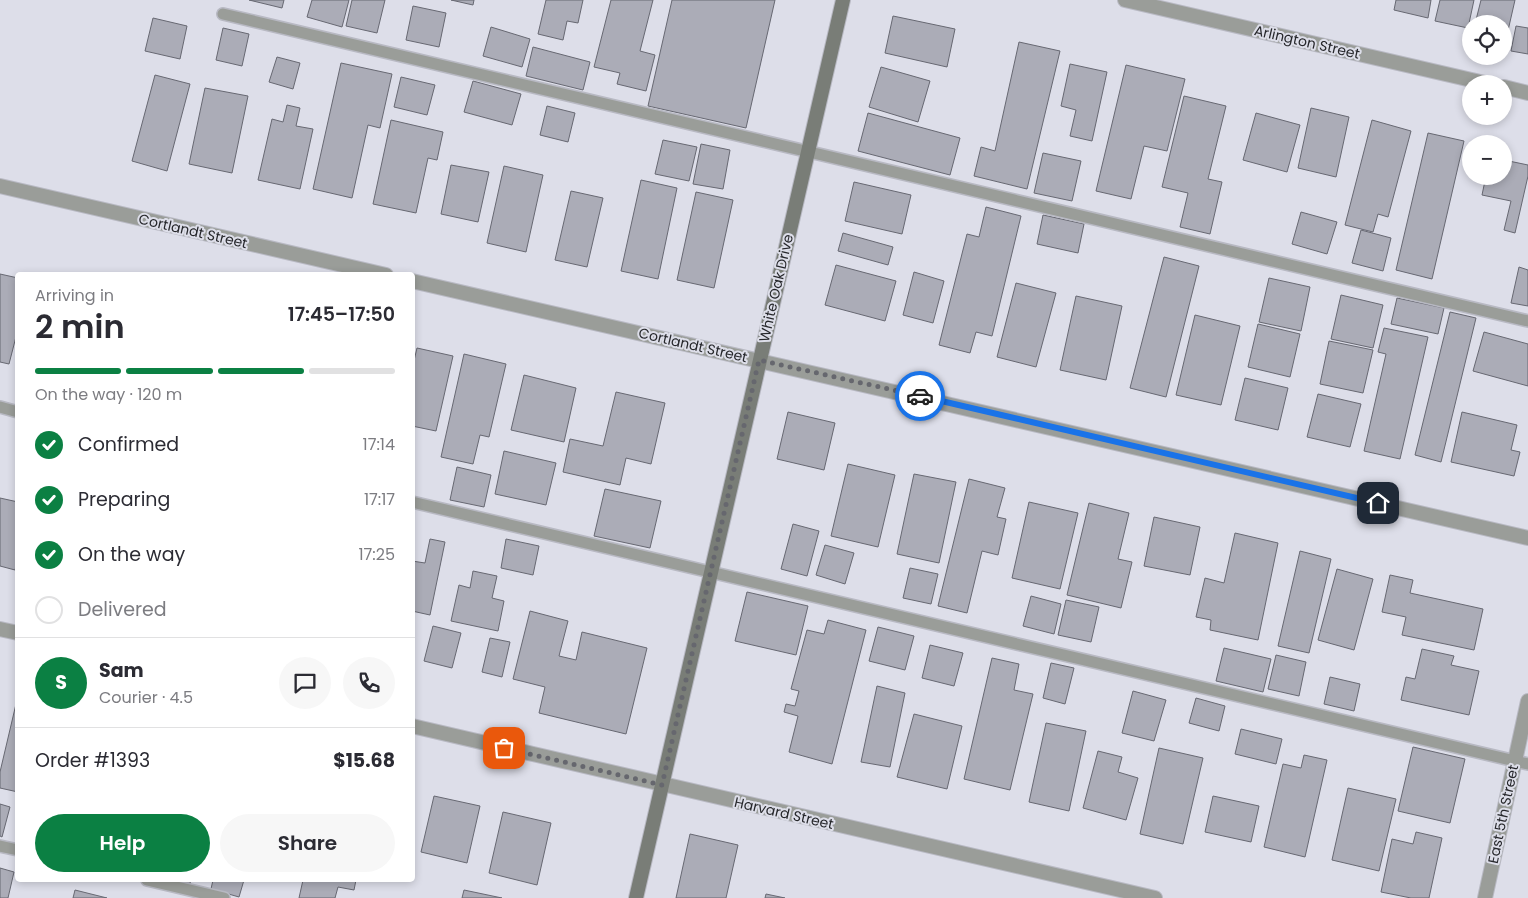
<!DOCTYPE html>
<html lang="en">
<head>
<meta charset="utf-8">
<style>
  :root { --surface:#fff; --page:#f7f7f7; --text:#2b2b33; --muted:#7c7c81; --line:#e1e1e2; --accent:#0b8043 }
  body { margin:0; font-family:Poppins,sans-serif; background:var(--page); color:var(--text); height:100vh; display:flex; flex-direction:column; font-size:19px; white-space:nowrap }
  * { box-sizing:border-box; margin:0 }
  p { font-size:16px; color:var(--muted) }
  .icon { flex:none; width:28px; height:28px; fill:none; stroke:currentColor; stroke-width:2; stroke-linecap:round; stroke-linejoin:round }
  .map { position:relative; flex:1; overflow:hidden }
  .side { position:absolute; left:15px; top:272px; width:400px; height:610px; display:flex; flex-direction:column; background:var(--surface); border-radius:5px; box-shadow:0 2px 8px #0003 }
  .side>* { flex:none }
  .tools { position:absolute; left:1462px; top:15px; display:grid; gap:10px }
  .tools a { display:grid; place-items:center; width:50px; height:50px; border-radius:50%; background:var(--surface); box-shadow:0 2px 8px #0003; font-size:25px }
  .pin { position:absolute; display:grid; place-items:center; width:42px; height:42px; color:#fff; margin:-21px; border-radius:10px; box-shadow:0 2px 8px #0006 }
  .courier { position:absolute; display:grid; place-items:center; width:50px; height:50px; margin:-25px; border:4px solid #1a73e8; border-radius:50%; background:#fff; color:#222; box-shadow:0 1px 6px #0007 }
  .head em { font-style:normal; font-weight:600 }
  .head div { display:flex; flex-direction:column-reverse }
  .head { display:flex; align-items:center; justify-content:space-between; height:85px; padding:0 20px }
  h1 { font-size:32px; font-weight:600; line-height:38px }
  .bar { display:grid; grid-template-columns:repeat(4,1fr); gap:8px 5px; align-content:center; height:60px; padding:0 20px }
  .bar i { height:6px; border-radius:4px; background:var(--line) }
  .bar .on { background:var(--accent) }
  .bar p { grid-column:span 4 }
  .line { display:flex; align-items:center; gap:12px; padding:0 20px; border-top:1px solid var(--line) }
  .line div { flex:1 }
  .round { display:grid; place-items:center; flex:none; width:52px; height:52px; border-radius:26px; background:var(--page) }
  ol { padding:0 20px; list-style:none }
  li { display:flex; align-items:center; gap:15px; height:55px }
  li p { margin-inline-start:auto }
  li .icon { padding:5px; border-radius:50%; background:var(--accent); color:#fff; stroke-width:4 }
  li:last-child { color:var(--muted) }
  li i { width:28px; height:28px; border:2px solid var(--line); border-radius:50% }
  .primary-button { display:flex; gap:10px; margin-top:auto; padding:10px 20px }
  .primary-button a { flex:1; height:58px; border-radius:30px; background:var(--accent); color:#fff; font-size:20px; font-weight:600; line-height:58px; text-align:center }
  .primary-button a+a { background:var(--page); color:var(--text) }
  .map>svg:first-child { display:block }
</style>
</head>
<body>
<div class="map">
<svg width="1528" height="898" viewBox="0 0 1528 898">
  <rect width="100%" height="100%" fill="#dddee9"/>
  <path fill="#abacb7" stroke="#676872" d="M249 0H284L282 8Z
    M312 0H349L342 27 307 17Z
    M352 0H385L377 33 346 26Z
    M451 0H474L473 5Z
    M546 0H583L578 23 567 21 563 40 538 34Z
    M611 0H653L640 51 655 55 646 91 617 84 620 73 594 67Z
    M672 0H775L746 128 648 106Z
    M1396 0H1431L1428 18 1394 10Z
    M1440 0H1474L1468 28 1435 21Z
    M1481 0H1515L1507 35H1504V24H1475Z
    M413 6 446 13 439 47 406 40Z
    M893 16 955 29 947 67 885 53Z
    M153 18 187 26 180 59 145 51Z
    M1516 26 1528 28V54L1511 51Z
    M491 27 530 39 522 67 483 56Z
    M223 28 249 34 242 66 216 60Z
    M1019 42 1060 51 1027 189 974 176 981 147 995 151Z
    M533 47 590 62 583 90 526 76Z
    M277 57 300 63 293 89 269 82Z
    M341 63 392 74 380 128 368 125 352 198 313 189Z
    M1070 64 1107 72 1092 141 1070 136 1076 110 1061 106Z
    M1126 65 1185 79 1167 151 1144 146 1131 199 1096 191Z
    M881 67 930 81 918 122 869 107Z
    M155 75 190 84 167 171 132 161Z
    M401 77 435 85 427 115 394 107Z
    M473 81 521 94 512 125 464 112Z
    M205 88 248 96 232 173 189 164Z
    M1184 96 1226 106 1208 179 1222 182 1210 234 1180 227 1188 193 1162 187Z
    M287 105 300 108 296 126 313 129 300 189 258 180 272 119 283 122Z
    M547 106 575 113 568 142 540 135Z
    M1311 108 1349 117 1336 177 1298 168Z
    M868 113 960 138 950 175 858 151Z
    M1256 113 1300 125 1287 172 1243 160Z
    M391 120 443 132 437 160 428 158 416 213 373 204Z
    M1372 120 1411 131 1388 217 1378 214 1373 232 1345 225Z
    M1428 133 1464 141 1432 279 1396 270Z
    M663 140 697 147 689 181 655 174Z
    M701 144 730 150 723 189 693 184Z
    M1043 153 1081 161 1072 201 1034 193Z
    M1504 160 1528 165V176L1515 233 1504 230 1511 201 1482 195 1486 176H1504Z
    M451 165 489 172 478 222 441 214Z
    M504 166 543 175 526 252 487 243Z
    M641 180 677 188 658 279 621 271Z
    M854 182 911 195 902 234 845 221Z
    M571 191 603 198 587 267 555 260Z
    M696 192 733 200 714 288 677 280Z
    M986 207 1021 216 992 336 976 332 970 353 939 345 967 234 979 237Z
    M1301 212 1337 222 1327 254 1292 244Z
    M1043 215 1084 224 1078 253 1037 244Z
    M1361 230 1391 238 1383 271 1352 263Z
    M843 233 893 247 888 265 838 251Z
    M1164 257 1199 266 1166 397 1130 388Z
    M836 265 896 281 885 321 825 305Z
    M1519 267 1528 270V306L1511 303Z
    M914 272 944 281 933 323 903 315Z
    M0 274 18 278V329L9 364 0 362Z
    M1269 278 1310 287 1301 331 1259 322Z
    M1016 283 1056 293 1036 367 997 357Z
    M1341 295 1383 305 1373 348 1331 339Z
    M1076 296 1122 306 1106 380 1060 370Z
    M1397 298 1444 308 1438 334 1391 324Z
    M1450 312 1476 318 1441 462 1415 455Z
    M1195 315 1240 326 1221 405 1176 395Z
    M1258 324 1300 334 1290 377 1248 367Z
    M1384 328 1428 337 1400 459 1364 451 1386 354 1378 352Z
    M1484 332 1528 344V386L1473 371Z
    M1329 341 1373 350 1363 393 1320 384Z
    M417 348 453 356 436 431 412 426V369Z
    M464 354 506 364 489 437 480 435 473 464 441 457Z
    M524 375 576 388 564 442 511 430Z
    M1245 378 1288 388 1278 430 1235 420Z
    M616 392 665 403 651 464 626 458 620 485 563 472 570 439 603 446Z
    M1318 394 1361 404 1350 447 1307 437Z
    M788 412 835 423 824 470 777 459Z
    M1462 412 1517 425 1511 450 1520 452 1514 476 1451 462Z
    M504 451 556 463 546 505 495 494Z
    M848 464 895 475 878 547 831 536Z
    M457 467 491 475 484 507 450 500Z
    M914 474 956 482 939 563 897 554Z
    M969 479 1005 488 997 517 1006 519 998 555 982 551 967 613 938 606Z
    M605 489 661 501 650 548 594 536Z
    M0 498 18 502V559L15 570 0 566Z
    M1029 502 1078 513 1060 589 1012 578Z
    M1089 503 1129 513 1118 559 1132 562 1121 608 1067 595Z
    M1154 517 1200 527 1190 575 1144 566Z
    M793 524 819 531 807 576 781 569Z
    M1235 533 1278 543 1258 640 1210 630 1211 620 1196 617 1205 578 1224 583Z
    M430 539 445 542 430 615 412 611V561L425 563Z
    M506 539 539 546 533 575 501 568Z
    M825 545 854 553 845 584 816 575Z
    M1300 551 1331 559 1309 653 1278 646Z
    M910 568 938 574 931 604 903 598Z
    M1337 569 1373 579 1354 650 1318 640Z
    M473 571 497 576 492 598 504 601 498 631 451 621 459 585 470 588Z
    M1390 575 1413 580 1410 593 1483 609 1474 650 1402 635 1406 617 1382 612Z
    M747 592 808 606 796 655 735 641Z
    M1031 596 1061 604 1054 634 1023 626Z
    M1066 600 1099 607 1091 642 1058 635Z
    M530 611 568 621 559 656 576 660 582 632 647 648 626 734 539 713 545 687 513 679Z
    M828 620 866 630 832 764 789 752 798 716 784 712 786 704 795 706 799 691 791 689 807 630 824 634Z
    M433 626 461 633 452 668 424 661Z
    M878 627 914 636 905 670 869 661Z
    M490 638 510 642 502 677 482 672Z
    M930 645 963 653 954 686 922 678Z
    M1224 648 1271 659 1263 692 1216 681Z
    M1422 649 1454 656 1451 665 1479 671 1469 715 1401 700 1406 677 1415 679Z
    M1276 655 1306 662 1299 696 1268 689Z
    M992 658 1019 664 1014 690 1033 694 1010 790 964 779Z
    M1051 663 1074 668 1065 704 1043 698Z
    M1330 677 1360 684 1354 711 1324 704Z
    M877 686 905 693 890 767 861 762Z
    M1133 691 1166 700 1154 741 1122 733Z
    M1196 698 1225 706 1219 731 1189 723Z
    M16 704H18V792L0 788V772Z
    M914 714 962 726 947 789 897 777Z
    M1046 723 1086 731 1069 811 1029 802Z
    M1241 729 1282 739 1276 764 1235 754Z
    M1413 747 1465 759 1450 823 1398 811Z
    M1159 748 1203 758 1183 844 1140 834Z
    M1098 751 1122 757 1118 772 1138 778 1126 820 1083 808Z
    M1304 755 1327 760 1305 857 1264 847 1283 764 1301 768Z
    M1348 788 1396 799 1379 871 1332 860Z
    M434 796 480 806 467 863 421 852Z
    M1213 796 1259 806 1251 842 1205 832Z
    M0 804 10 807 2 837 0 836Z
    M503 812 551 823 537 885 489 873Z
    M1416 832 1442 838 1429 898H1411L1381 892 1392 839 1413 844Z
    M690 834 738 845 726 898H676Z
    M0 868 14 872 8 898H0Z
    M162 880H191L189 886Z
    M213 880H244L239 897 211 889Z
    M303 880H356L354 890 338 887 335 898H299Z
    M75 890 107 898H73Z
    M464 890 502 898H462Z
    M766 894 785 898H765Z"/>
  <g fill="none" stroke-linecap="round" stroke-linejoin="round">
    <g stroke="#b8b9c3" stroke-width="14">
      <path id="service" d="M223 14 1528 321
        M0 407 18 412
        M412 502 1528 764
        M0 846 18 850
        M147 880 224 898"/>
    </g>
    <g stroke="#b8b9c3" stroke-width="16">
      <path id="minor" d="M1125 0 1489 84
        M1504 87 1528 93
        M0 186 386 275
        M412 281 1528 538
        M0 629 18 633
        M412 726 1155 898
        M1485 898 1528 701"/>
    </g>
    <g stroke="#b8b9c3" stroke-width="16">
      <path id="secondary" d="M636 898 843 0"/>
    </g>
    <use href="#service" stroke="#9a9d99" stroke-width="11"/>
    <use href="#minor" stroke="#9a9d99" stroke-width="14"/>
    <use href="#secondary" stroke="#797d77" stroke-width="14"/>
  </g>
  <g fill="none" stroke-linecap="round" stroke-linejoin="round">
    <path stroke="#66676e" stroke-width="5" stroke-dasharray="0 9" d="M504 748 662 785 759 360 920 396"/>
    <path stroke="#1a73e8" stroke-width="6" d="M920 396 1378 503"/>
  </g>
  <g text-anchor="middle" stroke-width="4" stroke-linejoin="round" paint-order="stroke">
    <g font-size="14" fill="#26272b" stroke="#dddee9">
      <text transform="translate(1307 42) rotate(13)" y="5">Arlington Street</text>
      <text transform="translate(193 231) rotate(13)" y="5">Cortlandt Street</text>
      <text transform="translate(776 288) rotate(-77)" y="5">White Oak Drive</text>
      <text transform="translate(693 345) rotate(13)" y="5">Cortlandt Street</text>
      <text transform="translate(784 813) rotate(13)" y="5">Harvard Street</text>
      <text transform="translate(1503 814) rotate(-78)" y="5">East 5th Street</text>
    </g>
  </g>
</svg>
<div class="tools">
<a><svg class="icon" aria-label="locate" viewBox="0 0 24 24"><circle cx="12" cy="12" r="6"/><path d="M12 2v4M12 18v4M2 12h4M18 12h4"/></svg></a>
<a>+</a>
<a>−</a>
</div>
<div class="pin" style="left:504px;top:748px;background:#ea580c"><svg class="icon" aria-label="bag" viewBox="0 0 24 24"><path d="M5 8h14l-1 12H6zM9 8a3 3 0 0 1 6 0"/></svg></div>
<div class="pin" style="left:1378px;top:503px;background:#1f2937"><svg class="icon" aria-label="home" viewBox="0 0 24 24"><path d="M3 11l9-7 9 7M6 9v11h12V9"/></svg></div>
<div class="courier" style="left:920px;top:396px"><svg class="icon" aria-label="car" viewBox="0 0 24 24"><path d="M5 17H2v-5l4-1 3-4h7l3 4 3 1v5h-3M9 17h6M6 11h13"/><circle cx="7" cy="17" r="2"/><circle cx="17" cy="17" r="2"/></svg></div>
<section class="side">
<div class="head"><div><h1>2 min</h1><p>Arriving in</p></div><em>17:45–17:50</em></div>
<div class="bar"><i class="on"></i><i class="on"></i><i class="on"></i><i></i><p>On the way · 120 m</p></div>
<ol>
<li><svg class="icon" aria-label="check" viewBox="0 0 24 24"><path d="M5 12l5 5 9-10"/></svg>Confirmed<p>17:14</p></li>
<li><svg class="icon" aria-label="check" viewBox="0 0 24 24"><path d="M5 12l5 5 9-10"/></svg>Preparing<p>17:17</p></li>
<li><svg class="icon" aria-label="check" viewBox="0 0 24 24"><path d="M5 12l5 5 9-10"/></svg>On the way<p>17:25</p></li>
<li><i></i>Delivered</li>
</ol>
<div class="line" style="height:90px"><b class="round" style="background:var(--accent);color:#fff">S</b><div><b>Sam</b><p>Courier · 4.5</p></div><a class="round"><svg class="icon" aria-label="chat" viewBox="0 0 24 24"><path d="M4 5h16v11H9l-5 4z"/></svg></a><a class="round"><svg class="icon" aria-label="phone" viewBox="0 0 24 24"><path d="M5 4h4l2 5-3 2q2 4 5 5l2-3 5 2v4C11 20 4 13 5 4z"/></svg></a></div>
<div class="line" style="height:65px"><div>Order #1393</div><b>$15.68</b></div>
<div class="primary-button"><a>Help</a><a>Share</a></div>
</section>
</div>
</body>
</html>
